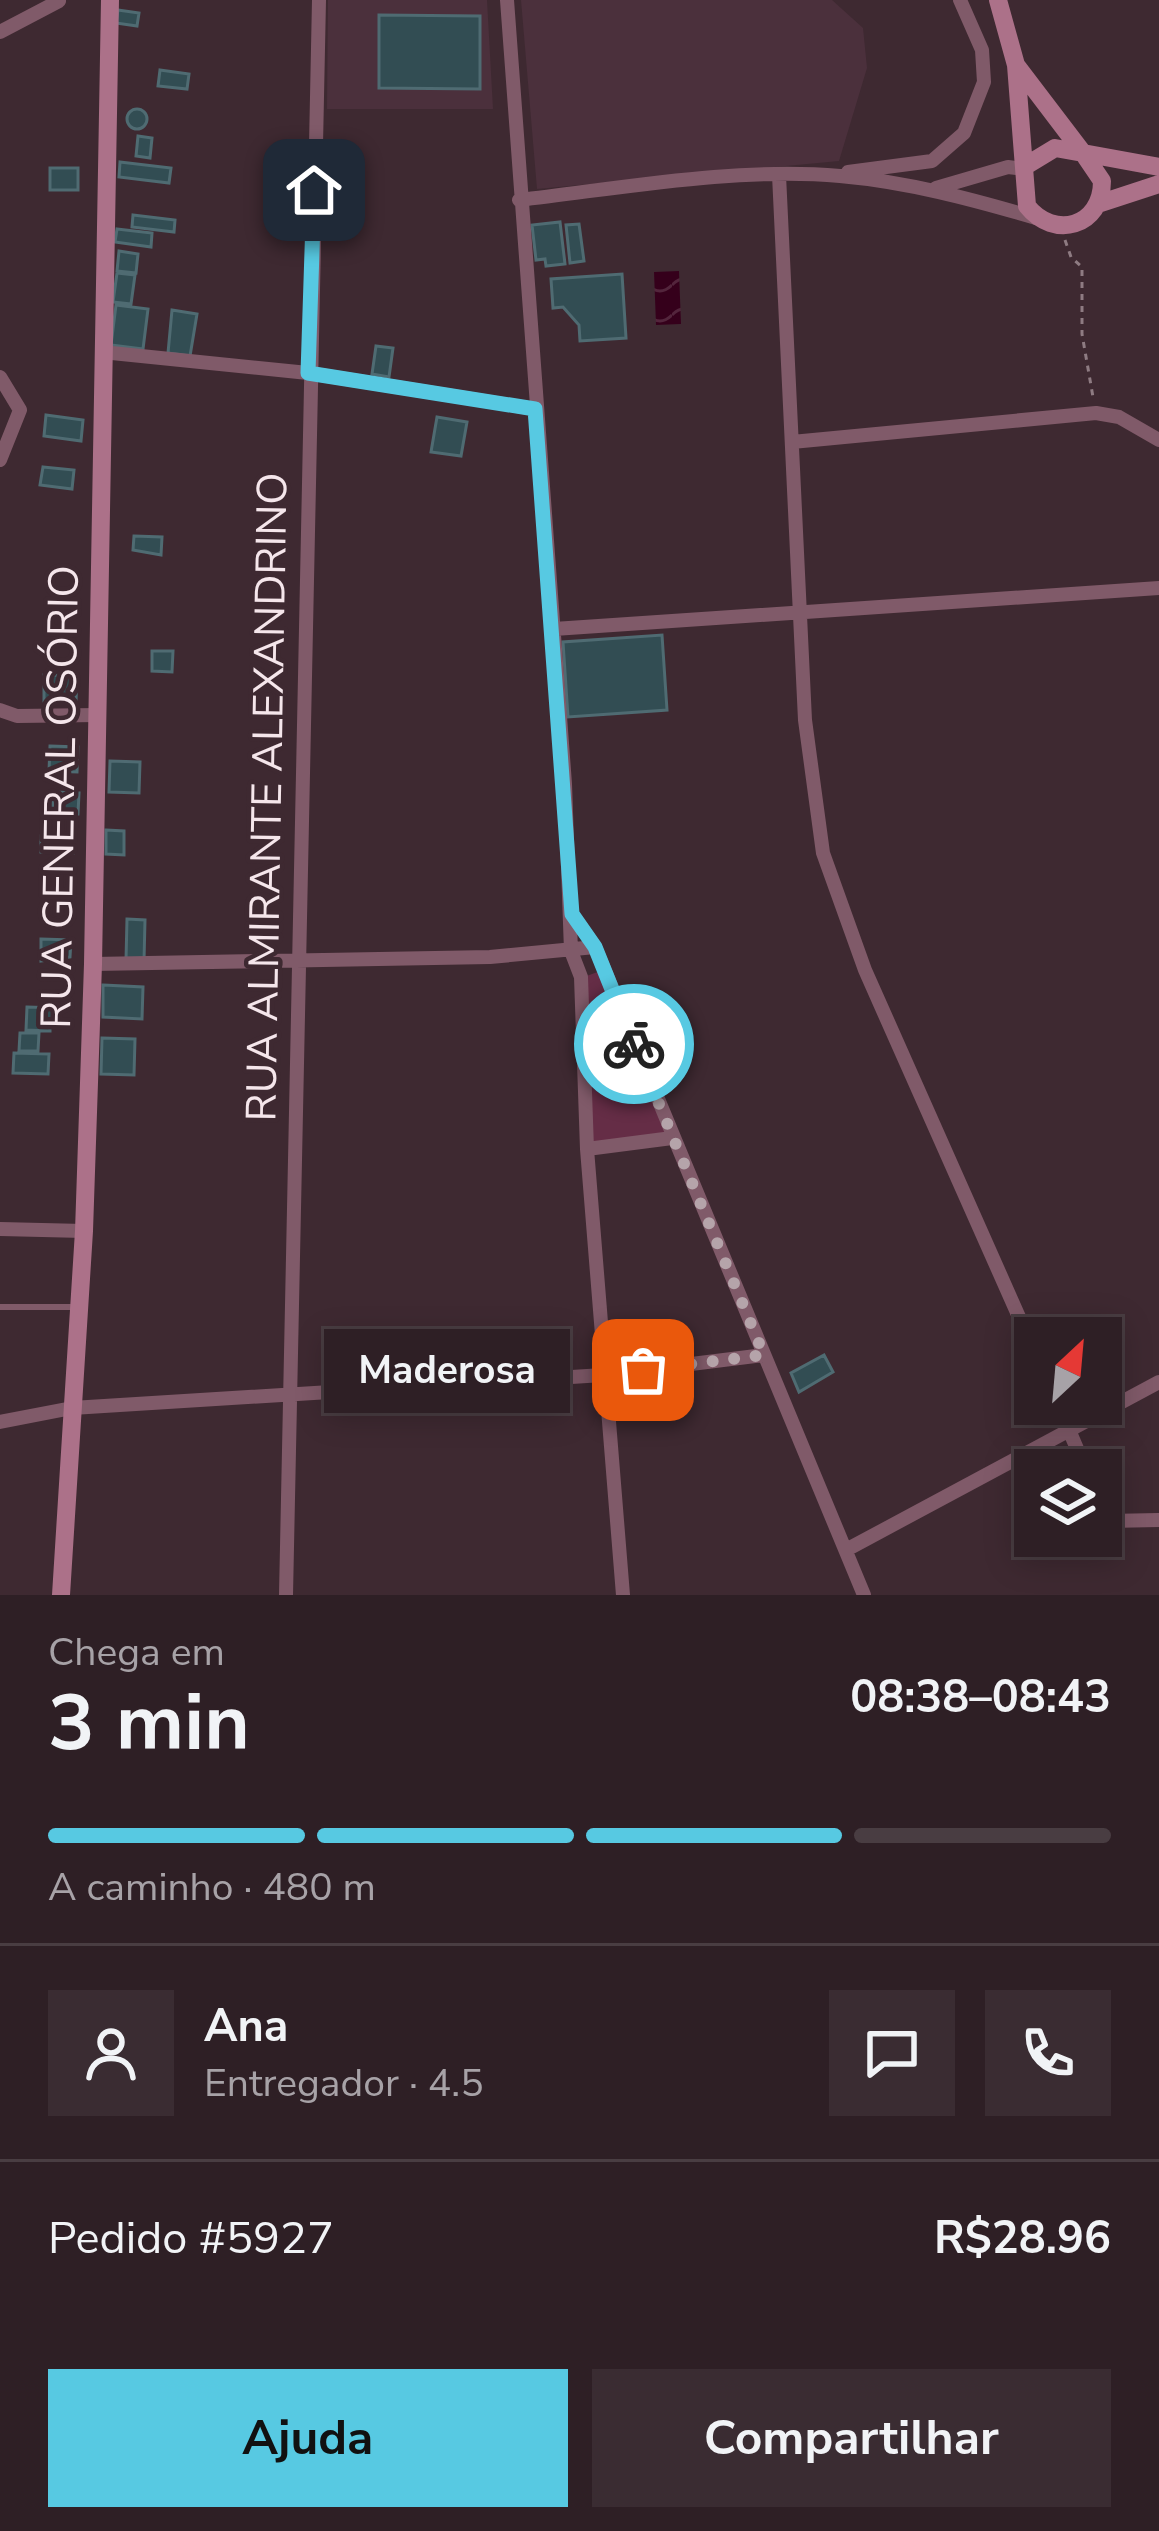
<!DOCTYPE html>
<html lang="pt">
<head>
<meta charset="utf-8">
<style>
  :root { --surface:#2e1f25; --page:#3a2c32; --text:#f1f3f6; --muted:#a7a2a7; --line:#493d42; --accent:#57c9e2 }
  body { margin:0; font-family:"Nunito Sans",sans-serif; background:var(--page); color:var(--text); height:100vh; display:flex; flex-direction:column; font-size:45px; white-space:nowrap }
  * { box-sizing:border-box; margin:0 }
  p { font-size:39px; color:var(--muted) }
  .icon { flex:none; width:66px; height:66px; fill:none; stroke:currentColor; stroke-width:2; stroke-linecap:round; stroke-linejoin:round }
  .map { position:relative; height:1595px; overflow:hidden }
  .sheet { display:flex; flex-direction:column; background:var(--surface); flex:1 }
  .sheet>* { flex:none }
  .needle { width:78px; rotate:26deg }
  .tools { position:absolute; left:1014px; top:1317px; display:grid; gap:24px }
  .tools a { display:grid; place-items:center; width:108px; height:108px; border-radius:0px; background:var(--surface); box-shadow:0 6px 30px #0003,0 0 0 3px var(--line); font-size:60px }
  .pin { position:absolute; display:grid; place-items:center; width:102px; height:102px; color:#fff; margin:-51px; border-radius:24px; box-shadow:0 6px 18px #0006 }
  .courier { position:absolute; display:grid; place-items:center; width:120px; height:120px; margin:-60px; border:9px solid #57c9e2; border-radius:50%; background:#fff; color:#222; box-shadow:0 3px 15px #0007 }
  .bubble { position:absolute; height:84px; border-radius:0px; background:var(--surface); box-shadow:0 6px 30px #0003,0 0 0 3px var(--line); font-size:39px; font-weight:700; line-height:84px; text-align:center }
  .overview em { font-style:normal; font-weight:700 }
  .overview div { display:flex; flex-direction:column-reverse }
  .overview { display:flex; align-items:center; justify-content:space-between; height:204px; padding:0 48px }
  h1 { font-size:78px; font-weight:700; line-height:90px }
  .bar { display:grid; grid-template-columns:repeat(4,1fr); gap:18px 12px; align-content:center; height:144px; padding:0 48px }
  .bar i { height:15px; border-radius:9px; background:var(--line) }
  .bar .on { background:var(--accent) }
  .bar p { grid-column:span 4 }
  .line { display:flex; align-items:center; gap:30px; padding:0 48px; border-top:3px solid var(--line) }
  .line div { flex:1 }
  .round { display:grid; place-items:center; flex:none; width:126px; height:126px; border-radius:0px; background:var(--page) }
  .button { display:flex; gap:24px; margin-top:auto; padding:24px 48px }
  .button a { flex:1; height:138px; border-radius:0px; background:var(--accent); color:#111; font-size:48px; font-weight:700; line-height:138px; text-align:center }
  .button a+a { background:var(--page); color:var(--text) }
  .map>svg:first-child { display:block }
</style>
</head>
<body>
<div class="map">
<svg width="1159" height="1595" viewBox="0 0 1159 1595">
  <defs>
    <pattern id="water-waves" width="16" height="10" patternUnits="userSpaceOnUse" patternTransform="scale(3)"><rect width="16" height="10" fill="#35001b"/><path d="M0 5q4-4 8 0t8 0" fill="none" stroke="#53253c"/></pattern>
  </defs>
  <rect width="100%" height="100%" fill="#3e2931"/>
  <path fill="#4b303c" d="M328 0H487L493 109H327Z
    M521 0H832L863 28 867 68 839 161 537 189Z"/>
  <path fill="#652d46" d="M603 970 671 1137 588 1148 581 978Z"/>
  <path fill="url(#water-waves)" d="M679 271 681 324 656 325 654 272Z"/>
  <path fill="#324d53" stroke="#4f6b72" stroke-width="3" d="M118 10 139 13 137 26 116 23Z
    M379 15 480 16V89L379 88Z
    M160 70 189 74 187 89 158 86Z
    M127 119a10 10 0 1 1 20 0a10 10 0 1 1-20 0Z
    M138 136 152 138 150 158 136 156Z
    M120 162 171 168 169 183 119 177Z
    M50 168H78V190H50Z
    M133 215 175 220 174 232 132 227Z
    M560 222 565 264 546 266 545 259 536 260 532 225Z
    M579 224 584 261 570 263 566 225Z
    M117 229 152 233 151 247 115 242Z
    M119 251 138 254 136 273 117 271Z
    M117 273 135 275 131 304 113 302Z
    M622 274 626 338 580 341 579 325 563 307 553 308 551 279Z
    M116 305 148 309 143 349 111 345Z
    M172 310 197 314 190 356 168 353Z
    M376 346 393 348 389 377 372 374Z
    M46 415 83 420 81 441 44 436Z
    M437 417 467 422 461 456 431 452Z
    M43 467 74 470 72 489 40 485Z
    M134 536 162 537 161 555 133 550Z
    M662 635 667 710 568 717 563 642Z
    M152 651H173L172 672 152 671Z
    M44 675 77 676 76 702 44 701Z
    M50 746 78 747 77 772 49 771Z
    M110 761 140 762 139 793 109 792Z
    M53 792 79 793 78 814 53 813Z
    M106 830 124 831V855L106 854Z
    M41 836 73 837V853L41 852Z
    M127 919 145 920 144 961 126 960Z
    M41 939 71 940 70 957 41 961Z
    M103 985 143 987 142 1019 103 1017Z
    M27 1007 57 1008V1023H50V1031L26 1030Z
    M20 1033H39L38 1051H19Z
    M102 1038 135 1039 134 1075 101 1074Z
    M14 1053 49 1054 48 1074 13 1073Z
    M824 1355 833 1372 799 1392 791 1373Z"/>
  <g fill="none" stroke-linecap="round" stroke-linejoin="round">
    <path stroke="#8e7b82" stroke-width="3" stroke-dasharray="6 6" stroke-linecap="butt" d="M1065 240 1071 257 1082 267V334L1093 397"/>
    <path stroke="#805a69" stroke-width="6" d="M0 1307H75"/>
    <path stroke="#805a69" stroke-width="14" d="M507 0 565 784 571 951 581 977 587 1149 623 1595
      M0 32 59 1
      M848 172 932 161 964 133 984 82 982 50 960 0
      M779 175 805 720 823 853 865 970 1035 1353
      M936 188 1008 167 1025 169
      M519 200C623 188 735 167 840 176 908 182 971 199 1036 218
      M102 352 308 373 535 409
      M0 377 20 410 0 460
      M792 442 1096 413 1119 417 1159 440
      M554 629 1159 588
      M0 710 17 716 98 715
      M572 914 595 947 864 1595
      M93 964 490 957 595 947
      M587 1149 672 1138
      M0 1229 84 1231
      M1058 1404 1086 1470
      M0 1422 72 1408 603 1375 764 1355
      M1101 1505 1108 1521 1159 1520
      M846 1550 1159 1382
      M286 1595 319 0"/>
    <path stroke="#ac7189" stroke-width="18" d="M998 0 1016 65 1027 206C1054 240 1102 227 1102 181L1083 153 1055 148 1027 165
      M1016 65 1083 153 1159 167
      M1098 204 1159 184
      M61 1595 84 1231 93 964 110 0"/>
  </g>
  <g fill="none" stroke-linecap="round" stroke-linejoin="round">
    <path stroke="#b5a4aa" stroke-width="12" stroke-dasharray="0 21.6" d="M634 1044 764 1355 643 1370"/>
    <path stroke="#57c9e2" stroke-width="15" d="M314 190 308 373 535 409 572 914 595 947 634 1044"/>
  </g>
  <g text-anchor="middle" stroke-width="9" stroke-linejoin="round" paint-order="stroke">
    <g font-size="42" fill="#f5e6eb" stroke="#3e2931">
      <text transform="translate(59 797) rotate(-89)" y="15">RUA GENERAL OSÓRIO</text>
      <text transform="translate(266 797) rotate(-89)" y="15">RUA ALMIRANTE ALEXANDRINO</text>
    </g>
  </g>
</svg>
<div class="tools">
<a><svg class="needle" viewBox="-14 -14 28 28"><path d="M0-13l5 13h-10z" fill="#e53935"/><path d="M0 13l5-13h-10z" fill="#a7a2a7"/></svg></a>
<a><svg class="icon" aria-label="layers" viewBox="0 0 24 24"><path d="M12 4l9 5-9 5-9-5zM3 14l9 5 9-5"/></svg></a>
</div>
<div class="pin" style="left:643px;top:1370px;background:#ea580c"><svg class="icon" aria-label="bag" viewBox="0 0 24 24"><path d="M5 8h14l-1 12H6zM9 8a3 3 0 0 1 6 0"/></svg></div>
<div class="pin" style="left:314px;top:190px;background:#1f2937"><svg class="icon" aria-label="home" viewBox="0 0 24 24"><path d="M3 11l9-7 9 7M6 9v11h12V9"/></svg></div>
<div class="courier" style="left:634px;top:1044px"><svg class="icon" aria-label="bike" viewBox="0 0 24 24"><circle cx="6" cy="16" r="4"/><circle cx="18" cy="16" r="4"/><path d="M6 16l4-8h5l3 8M10 8l3 8H6M13 5h3"/></svg></div>
<div class="bubble" style="left:324px;top:1329px;width:246px">Maderosa</div>
</div>
<section class="sheet">
<div class="overview"><div><h1>3 min</h1><p>Chega em</p></div><em>08:38–08:43</em></div>
<div class="bar"><i class="on"></i><i class="on"></i><i class="on"></i><i></i><p>A caminho · 480 m</p></div>
<div class="line" style="height:216px"><a class="round"><svg class="icon" aria-label="person" viewBox="0 0 24 24"><circle cx="12" cy="8" r="4"/><path d="M4 21q1-7 8-7t8 7"/></svg></a><div><b>Ana</b><p>Entregador · 4.5</p></div><a class="round"><svg class="icon" aria-label="chat" viewBox="0 0 24 24"><path d="M4 5h16v11H9l-5 4z"/></svg></a><a class="round"><svg class="icon" aria-label="phone" viewBox="0 0 24 24"><path d="M5 4h4l2 5-3 2q2 4 5 5l2-3 5 2v4C11 20 4 13 5 4z"/></svg></a></div>
<div class="line" style="height:156px"><div>Pedido #5927</div><b>R$28.96</b></div>
<div class="button"><a>Ajuda</a><a>Compartilhar</a></div>
</section>
</body>
</html>
